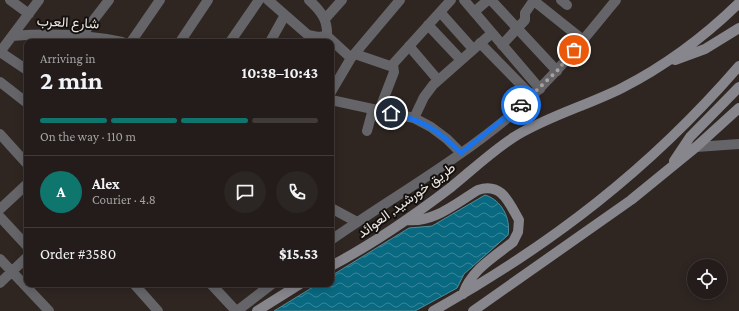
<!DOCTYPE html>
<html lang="en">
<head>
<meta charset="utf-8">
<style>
  :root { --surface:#231c1a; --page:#2b2523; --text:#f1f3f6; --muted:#a3a1a2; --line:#403a39; --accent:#0f766e }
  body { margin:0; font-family:"Crimson Pro",Vazirmatn,serif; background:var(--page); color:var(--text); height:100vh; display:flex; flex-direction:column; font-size:15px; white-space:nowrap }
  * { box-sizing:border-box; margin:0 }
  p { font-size:13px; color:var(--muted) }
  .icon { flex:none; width:22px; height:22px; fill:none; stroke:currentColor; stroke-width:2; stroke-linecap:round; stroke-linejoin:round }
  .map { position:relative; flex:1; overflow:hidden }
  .sheet { position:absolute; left:24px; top:39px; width:310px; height:248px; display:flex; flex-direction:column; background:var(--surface); border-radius:8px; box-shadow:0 2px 10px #0003,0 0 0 1px var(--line) }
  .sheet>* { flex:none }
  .fabs { position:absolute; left:687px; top:259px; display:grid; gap:8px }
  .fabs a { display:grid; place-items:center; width:40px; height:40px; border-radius:50%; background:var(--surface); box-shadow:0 2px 10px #0003,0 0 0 1px var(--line); font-size:20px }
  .pin { position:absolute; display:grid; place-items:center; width:34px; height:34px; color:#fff; margin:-17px; border:2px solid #fff; border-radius:50%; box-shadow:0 1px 4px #0007 }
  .courier { position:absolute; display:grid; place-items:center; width:40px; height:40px; margin:-20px; border:3px solid #1a73e8; border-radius:50%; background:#fff; color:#222; box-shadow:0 1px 5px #0007 }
  .headline em { font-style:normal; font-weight:700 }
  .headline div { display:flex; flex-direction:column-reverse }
  .headline { display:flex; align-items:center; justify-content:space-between; height:68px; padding:0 16px }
  h1 { font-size:26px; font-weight:700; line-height:30px }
  .bar { display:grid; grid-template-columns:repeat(4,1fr); gap:6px 4px; align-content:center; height:48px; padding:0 16px }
  .bar i { height:5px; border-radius:3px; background:var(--line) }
  .bar .on { background:var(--accent) }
  .bar p { grid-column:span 4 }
  .line { display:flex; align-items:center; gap:10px; padding:0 16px; border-top:1px solid var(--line) }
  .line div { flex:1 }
  .round { display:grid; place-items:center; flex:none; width:42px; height:42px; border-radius:21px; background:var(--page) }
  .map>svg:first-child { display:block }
</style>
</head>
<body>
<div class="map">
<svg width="739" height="311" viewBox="0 0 739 311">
  <defs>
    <pattern id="water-waves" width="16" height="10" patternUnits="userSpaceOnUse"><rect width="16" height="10" fill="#096980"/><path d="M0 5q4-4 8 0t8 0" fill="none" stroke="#398598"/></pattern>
  </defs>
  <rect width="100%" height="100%" fill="#2f2622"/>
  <path fill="url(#water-waves)" stroke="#4d8e9d" d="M485 195C502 200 511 219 508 235L464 274 457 288 415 311H274L318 284H331V276L409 228 432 226Z"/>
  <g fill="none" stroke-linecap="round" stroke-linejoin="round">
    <path stroke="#656468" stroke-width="10" d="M10 0 29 14
      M268 0 308 35 318 37 327 36 351 58
      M309 0C321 11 328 20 327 36
      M464 0 540 89
      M491 0 557 71
      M533 0 583 40
      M561 0 567 5
      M440 12 473 49
      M474 12 488 0
      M325 19 342 0
      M428 25 461 60
      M82 35 109 0
      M12 36C50 33 85 34 122 42
      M131 42 160 0
      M180 42 208 0
      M230 42 259 0
      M270 42 285 15
      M480 43 532 96
      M502 45 525 20V13L534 0
      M409 46 438 80
      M0 52 39 0
      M0 52 27 70
      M355 54 393 67
      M0 82 27 103
      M331 92 351 58 400 0
      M331 100 414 118 431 127 447 139 461 153
      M379 111 394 72 393 64 451 0
      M414 118 424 97 433 85 492 33
      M367 131 373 109
      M0 134 27 164
      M331 208 357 222
      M0 209 27 184
      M0 217 27 246
      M0 259 49 311
      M0 283 27 257
      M134 284 158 311
      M211 284 236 311"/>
    <path stroke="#656468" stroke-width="10" d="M696 147 739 144
      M331 240C393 197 460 159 517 110 554 77 585 38 616 0
      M237 311 272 284"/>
    <path stroke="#87868d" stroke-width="10" d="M675 60 705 49 739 28
      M674 161 690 137 739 87
      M407 220C434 223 456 203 478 190 502 182 509 203 519 220L518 232 513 242C494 257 471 270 463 294
      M331 266C373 244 412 217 450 188 471 171 491 152 514 137 548 116 586 106 622 88 665 66 704 37 739 3
      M257 311 300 284
      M433 311C551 245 650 169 739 66
      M473 311 631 200 696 147 739 108"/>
  </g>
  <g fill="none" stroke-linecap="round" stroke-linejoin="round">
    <path stroke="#a9a29f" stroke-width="4" stroke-dasharray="0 7.2" d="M521 105 557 71 574 50"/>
    <path stroke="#1a73e8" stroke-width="5" d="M391 113C423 120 438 130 461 153L521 105"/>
  </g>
  <g text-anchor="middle" stroke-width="4" stroke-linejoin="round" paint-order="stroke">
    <g font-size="14" fill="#ebe5e2" stroke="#14100e">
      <text transform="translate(68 22) rotate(3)" y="5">شارع العرب</text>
      <text transform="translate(406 200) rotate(-36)" y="5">طريق خورشيد, العوائد</text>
    </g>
  </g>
</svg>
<div class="fabs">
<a><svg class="icon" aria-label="locate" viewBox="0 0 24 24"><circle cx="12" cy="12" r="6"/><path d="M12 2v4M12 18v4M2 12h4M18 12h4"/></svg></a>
</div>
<div class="pin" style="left:574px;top:50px;background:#ea580c"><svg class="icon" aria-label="bag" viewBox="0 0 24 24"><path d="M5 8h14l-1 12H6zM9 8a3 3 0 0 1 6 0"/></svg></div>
<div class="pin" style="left:391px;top:113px;background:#1f2937"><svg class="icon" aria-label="home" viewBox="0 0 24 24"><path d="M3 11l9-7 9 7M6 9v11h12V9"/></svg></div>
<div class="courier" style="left:521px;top:105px"><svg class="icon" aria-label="car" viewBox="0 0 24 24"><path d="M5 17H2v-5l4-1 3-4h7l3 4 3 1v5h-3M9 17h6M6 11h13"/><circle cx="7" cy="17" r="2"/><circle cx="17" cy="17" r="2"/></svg></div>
<section class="sheet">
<div class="headline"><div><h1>2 min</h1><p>Arriving in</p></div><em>10:38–10:43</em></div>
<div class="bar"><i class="on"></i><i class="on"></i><i class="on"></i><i></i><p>On the way · 110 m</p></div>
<div class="line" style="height:72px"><b class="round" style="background:var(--accent);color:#fff">A</b><div><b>Alex</b><p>Courier · 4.8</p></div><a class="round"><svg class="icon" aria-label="chat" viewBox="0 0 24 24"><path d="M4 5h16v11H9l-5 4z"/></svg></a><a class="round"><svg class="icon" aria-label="phone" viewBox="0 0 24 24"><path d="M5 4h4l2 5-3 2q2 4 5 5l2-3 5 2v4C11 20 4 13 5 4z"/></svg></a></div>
<div class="line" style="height:52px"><div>Order #3580</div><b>$15.53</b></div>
</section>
</div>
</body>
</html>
